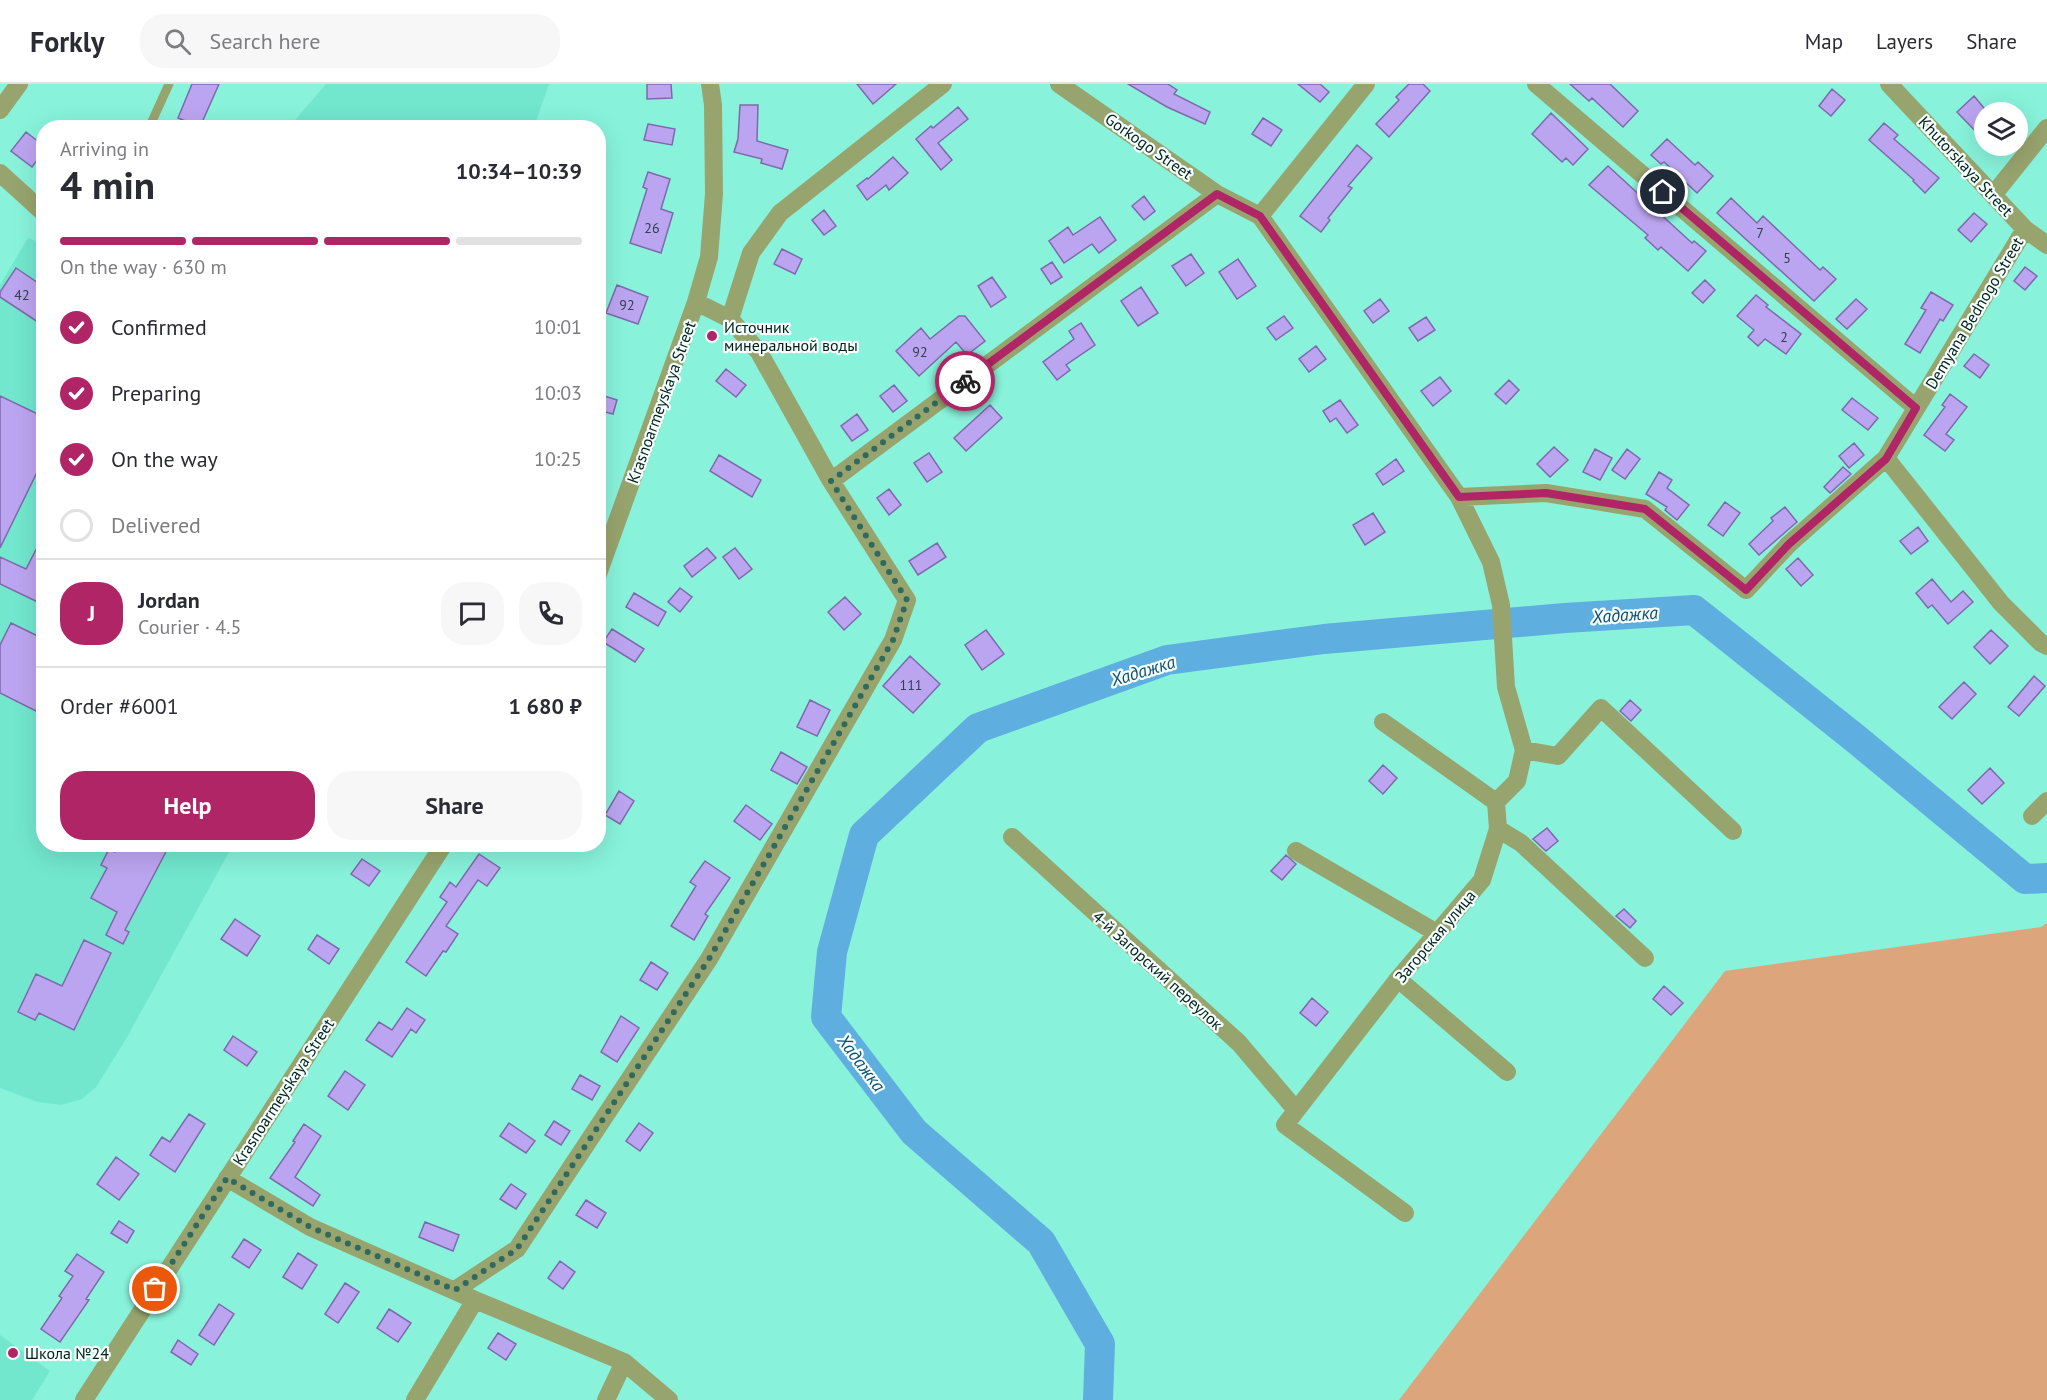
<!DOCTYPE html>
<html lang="en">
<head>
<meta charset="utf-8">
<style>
  :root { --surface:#fff; --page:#f7f7f7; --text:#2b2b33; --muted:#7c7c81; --line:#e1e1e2; --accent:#af2565 }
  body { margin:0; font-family:"PT Sans",sans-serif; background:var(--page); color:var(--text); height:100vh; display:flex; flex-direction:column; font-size:22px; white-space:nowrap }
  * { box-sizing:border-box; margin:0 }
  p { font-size:20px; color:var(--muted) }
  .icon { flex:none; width:33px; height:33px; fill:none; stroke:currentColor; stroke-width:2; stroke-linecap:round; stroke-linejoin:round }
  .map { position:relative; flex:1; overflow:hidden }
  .side { position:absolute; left:36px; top:36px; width:570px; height:732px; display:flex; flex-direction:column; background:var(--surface); border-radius:24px; box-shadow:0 6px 24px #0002 }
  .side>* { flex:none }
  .tools { position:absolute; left:1974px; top:18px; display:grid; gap:12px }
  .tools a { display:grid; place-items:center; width:54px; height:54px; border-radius:50%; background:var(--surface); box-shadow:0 6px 24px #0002; font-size:30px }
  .pin { position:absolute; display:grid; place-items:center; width:51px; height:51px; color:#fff; margin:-26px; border:3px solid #fff; border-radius:50%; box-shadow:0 2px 6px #0007 }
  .courier { position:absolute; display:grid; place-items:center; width:60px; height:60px; margin:-30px; border:4px solid #af2565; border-radius:50%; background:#fff; color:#222; box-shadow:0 2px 8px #0007 }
  .headline em { font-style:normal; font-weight:700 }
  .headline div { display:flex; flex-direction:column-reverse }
  .headline { display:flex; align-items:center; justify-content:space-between; height:102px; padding:0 24px }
  h1 { font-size:39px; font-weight:700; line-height:45px }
  .bar { display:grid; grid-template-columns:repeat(4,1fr); gap:9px 6px; align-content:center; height:72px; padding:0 24px }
  .bar i { height:8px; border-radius:4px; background:var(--line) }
  .bar .on { background:var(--accent) }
  .bar p { grid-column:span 4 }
  .line { display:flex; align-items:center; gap:15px; padding:0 24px; border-top:2px solid var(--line) }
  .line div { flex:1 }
  .round { display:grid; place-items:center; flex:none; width:63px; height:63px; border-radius:24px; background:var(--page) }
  ol { padding:0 24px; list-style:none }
  li { display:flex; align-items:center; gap:18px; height:66px }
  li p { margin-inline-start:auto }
  li .icon { padding:6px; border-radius:50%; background:var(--accent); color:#fff; stroke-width:4 }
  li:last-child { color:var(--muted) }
  li i { width:33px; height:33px; border:3px solid var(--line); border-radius:50% }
  .button { display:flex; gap:12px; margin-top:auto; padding:12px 24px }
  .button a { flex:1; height:69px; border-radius:24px; background:var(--accent); color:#fff; font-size:24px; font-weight:700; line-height:69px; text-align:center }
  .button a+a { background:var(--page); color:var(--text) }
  header { display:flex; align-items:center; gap:36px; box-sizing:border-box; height:84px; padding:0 30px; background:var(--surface); border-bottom:2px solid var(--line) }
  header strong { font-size:28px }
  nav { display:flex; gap:33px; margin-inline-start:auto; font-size:21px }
  .search { width:420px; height:54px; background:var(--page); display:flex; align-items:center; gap:15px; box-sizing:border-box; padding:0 21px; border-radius:24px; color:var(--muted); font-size:22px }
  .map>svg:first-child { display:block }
</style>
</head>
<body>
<header>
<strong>Forkly</strong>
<div class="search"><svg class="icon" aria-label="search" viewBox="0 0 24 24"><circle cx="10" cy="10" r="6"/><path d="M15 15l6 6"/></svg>Search here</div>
<nav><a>Map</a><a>Layers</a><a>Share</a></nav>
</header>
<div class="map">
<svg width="2047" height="1316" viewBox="0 0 2047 1316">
  <rect width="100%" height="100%" fill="#88f2db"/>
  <path fill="#72e7ce" d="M326 0H549L534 43H289Z
    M28 154 43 160 44 760 233 761 126 955 96 1003 82 1015 61 1021 38 1018 0 1004V201Z
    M0 1251 50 1287 32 1316H0Z"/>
  <path fill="#dda57b" d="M2047 839V1316H1399L1725 887 2041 843Z"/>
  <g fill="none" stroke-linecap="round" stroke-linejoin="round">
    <path stroke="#5eaee0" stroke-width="30" d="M1098 1316 1100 1260 1041 1158 914 1048 826 933 832 868 864 751 978 644 1167 576 1324 555 1565 534 1694 526 1856 655 2025 795 2047 794"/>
  </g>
  <path fill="#bca5f0" stroke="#7e69ac" stroke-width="1.5" d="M192 0H219L200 43 178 34Z
    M647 0H671L672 14 647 15Z
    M857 0H896L873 20Z
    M1128 0H1168L1177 6 1174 10 1210 28 1205 40 1167 23Z
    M1298 0H1320L1329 8 1320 18Z
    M1409 0H1423L1430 7 1389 53 1376 40 1399 16 1396 13Z
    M1570 0H1610L1638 27 1623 43 1592 14 1589 17Z
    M1832 5 1845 16 1831 32 1819 22Z
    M1974 12 1984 24V56L1957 28Z
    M740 21H758L757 57 788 66 782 85 761 79 762 75 734 68 738 55Z
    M958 23 968 35 938 59 952 76 941 86 916 55 931 42 933 44Z
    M1551 29 1588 65 1573 81 1566 74 1562 78 1532 50Z
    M1263 34 1282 46 1271 62 1252 50Z
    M1884 39 1898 51 1894 55 1939 94 1925 109 1913 97 1914 96 1869 56Z
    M648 40 675 45 672 61 644 56Z
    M26 48 44 62V67L32 83 11 67Z
    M1667 55 1695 81 1698 78 1713 92 1697 109 1664 78 1661 80 1651 71Z
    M1357 61 1372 74 1348 102 1352 104 1328 134 1330 136 1321 148 1300 132Z
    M893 73 908 89 889 106 886 101 867 116 857 102 867 94 868 95Z
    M1608 82 1692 159 1694 157 1706 167 1688 187 1661 163 1658 166 1645 154 1648 151 1589 101Z
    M648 88 670 95 661 125 673 129 661 169 630 159 647 105 643 103Z
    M1144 112 1155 127 1144 136 1132 122Z
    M1731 114 1757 139 1763 132 1820 186 1823 183 1836 195 1814 217 1717 129Z
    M824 126 836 142 824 151 812 136Z
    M1974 129 1987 140 1971 158 1958 146Z
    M1100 133 1116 156 1099 169 1092 160 1064 179 1049 157 1068 143 1073 151Z
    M782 165 802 175 795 190 774 180Z
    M1191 170 1204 189 1186 202 1172 182Z
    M1238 175 1256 202 1237 215 1219 188Z
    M1052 178 1062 193 1051 200 1041 185Z
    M2025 183 2037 192 2025 206 2014 197Z
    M16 184 44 203V242L0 213V208Z
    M992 193 1006 213 991 223 978 202Z
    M1705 196 1715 206 1703 219 1692 209Z
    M617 201 648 213 638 240 606 229Z
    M1141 203 1158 229 1138 242 1121 217Z
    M1931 208 1953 221 1943 237 1940 235 1920 269 1905 260 1926 226 1921 224Z
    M1756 211 1768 221 1766 223 1801 250 1786 270 1765 255 1758 262 1748 253 1754 246 1737 232Z
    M1380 215 1389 227 1373 239 1364 227Z
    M1856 215 1867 225 1847 245 1836 235Z
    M959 232H965L985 257 967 271 956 258 919 292 896 267 921 244 930 255Z
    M1284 232 1293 244 1276 256 1267 244Z
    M1426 233 1435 246 1418 257 1409 244Z
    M1081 239 1095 261 1066 281 1070 286 1057 296 1043 278 1074 255 1069 247Z
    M1316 262 1326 275 1309 288 1299 275Z
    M1974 270 1989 281 1980 294 1964 282Z
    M726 285 746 301 736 313 716 297Z
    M1440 293 1451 307 1433 322 1421 307Z
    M1509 296 1519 306 1506 320 1495 310Z
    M894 301 907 317 893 328 880 312Z
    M598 310 617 316 613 330 598 326Z
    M1950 310 1967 323 1946 350 1954 356 1945 367 1924 351 1945 323 1942 321Z
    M0 312 44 333V374L0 464Z
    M1852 314 1878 334 1868 346 1842 326Z
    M1340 316 1358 341 1347 349 1336 334 1330 338 1323 327Z
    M990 321 1002 334 966 367 954 354Z
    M857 330 868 346 852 357 841 342Z
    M1854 359 1864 371 1849 384 1839 372Z
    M1554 363 1568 376 1550 393 1537 380Z
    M1595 365 1612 374 1600 396 1583 388Z
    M1627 365 1640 375 1625 395 1612 386Z
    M929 369 942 388 927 398 914 379Z
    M719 371 761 396 752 413 710 387Z
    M1396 375 1404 387 1383 401 1376 390Z
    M1843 383 1851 390 1830 409 1824 403Z
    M1659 388 1672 396 1667 404 1689 421 1677 436 1665 426 1667 423 1646 410Z
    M889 405 901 421 889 431 877 414Z
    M1725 418 1740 429 1723 452 1708 441Z
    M1785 423 1797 438 1759 471 1749 460 1773 437 1771 434Z
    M1373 429 1385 448 1365 461 1353 441Z
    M1918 443 1928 457 1911 470 1900 457Z
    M44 450V521L0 500V473L26 485Z
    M937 459 946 473 918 491 909 477Z
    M707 464 716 474 692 493 684 482Z
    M735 464 752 485 739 495 723 473Z
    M1798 474 1813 491 1801 502 1786 485Z
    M1932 495 1951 518 1963 507 1973 518 1948 540 1932 521 1928 524 1916 509Z
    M680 504 692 513 680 528 668 518Z
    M634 509 666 528 658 542 626 523Z
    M845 513 861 530 844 546 828 528Z
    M11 539 44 555V631L0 609V561Z
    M612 545 644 565 635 578 603 558Z
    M986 546 1004 570 982 586 965 561Z
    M1991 546 2008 562 1990 580 1974 563Z
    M910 572 940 600 913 629 883 602Z
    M2034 592 2045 602 2019 632 2008 623Z
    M1964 598 1976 610 1952 635 1939 623Z
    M810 616 830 626 817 652 797 643Z
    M1630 616 1641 626 1631 637 1620 627Z
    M781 668 807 683 797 700 771 686Z
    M1383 681 1397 694 1383 710 1369 697Z
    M1990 684 2004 699 1982 720 1968 706Z
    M619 707 634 717 620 740 605 731Z
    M746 721 772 740 760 756 734 737Z
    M1547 744 1558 757 1546 767 1533 755Z
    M119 760H170L125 846 129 848 123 860 106 851 117 828 91 814 107 784 101 781 109 765 115 768Z
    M479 770 500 784 487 802 478 796 446 842 458 850 446 868 443 867 426 892 406 878 447 818 440 813 450 798 456 803Z
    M1286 771 1296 780 1282 796 1271 787Z
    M362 775 380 787 369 802 351 790Z
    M705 777 730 794 705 830 708 832 694 856 671 842 696 802 690 798Z
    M1624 825 1636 837 1630 844 1616 832Z
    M235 835 260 852 247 872 221 855Z
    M317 851 339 865 329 880 308 865Z
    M84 856 111 869 74 946 39 929 35 936 18 928 36 890 62 902Z
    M651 878 668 889 657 906 640 896Z
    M1664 902 1683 919 1671 931 1653 915Z
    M1312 914 1328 928 1316 942 1300 929Z
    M407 924 425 936 416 949 411 945 392 973 366 956 379 938 392 946Z
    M621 932 639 944 617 978 601 968Z
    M233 952 257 968 247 982 224 966Z
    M345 987 365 1001 348 1026 328 1012Z
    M580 991 600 1002 592 1016 572 1005Z
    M189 1030 205 1040 175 1088 150 1071 162 1053 170 1058Z
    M554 1037 570 1047 561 1061 545 1051Z
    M509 1039 535 1057 526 1069 500 1052Z
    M639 1039 653 1049 640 1067 626 1057Z
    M304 1040 321 1052 295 1093 320 1111 313 1122 270 1094 295 1058 293 1057Z
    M116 1073 139 1090 119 1116 97 1100Z
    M511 1100 526 1110 516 1125 500 1115Z
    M586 1116 606 1129 597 1144 576 1131Z
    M119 1137 134 1147 127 1159 111 1149Z
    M425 1138 459 1151 453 1167 419 1153Z
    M244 1155 261 1166 249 1184 232 1173Z
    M298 1169 317 1181 302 1205 283 1193Z
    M77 1170 104 1188 86 1215 89 1216 60 1258 41 1245 62 1214 59 1212 73 1192 65 1187Z
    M560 1177 575 1188 563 1205 548 1194Z
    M345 1199 359 1208 338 1239 325 1230Z
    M219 1220 234 1230 214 1261 199 1251Z
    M389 1225 411 1239 398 1258 377 1244Z
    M498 1249 516 1260 506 1276 488 1264Z
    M178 1256 198 1270 191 1281 171 1268Z"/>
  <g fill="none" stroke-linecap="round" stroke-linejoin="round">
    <path stroke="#98a46e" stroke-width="9" d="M149 44 169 0"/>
    <path stroke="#98a46e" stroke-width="18" d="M1059 0 1217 110 1260 132 1459 413 1546 409 1645 425 1746 506 1789 460 1886 374 2025 145
      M1536 0 1916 324
      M1889 0 2025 145 2047 161
      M0 26 19 0
      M0 89 44 129
      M1994 110 2047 44
      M1260 132 1366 0
      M696 218 730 235 751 169 780 129 943 0
      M1886 374 2001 519 2041 559 2047 562
      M831 397 1217 110
      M1459 413 1491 478 1501 521 1506 603 1524 666
      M598 490 696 218 709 173 714 110 713 21 710 0
      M1383 638 1496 718
      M2032 732 2047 717
      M1498 745 1521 759 1645 874
      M1012 753 1239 959 1296 1026
      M1296 767 1437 849
      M1398 895 1507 988
      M227 1094 310 1143 475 1216 624 1278 669 1316
      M1405 1129 1285 1041 1398 895 1482 796 1498 745 1496 718 1517 697 1524 666 1558 672 1601 624 1733 747
      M455 1206 517 1165 709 875 893 556 907 516 831 397 759 268 730 235
      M84 1316 444 760
      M415 1316 475 1216
      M606 1316 624 1278"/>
  </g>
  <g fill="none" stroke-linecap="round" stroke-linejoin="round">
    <path stroke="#30695d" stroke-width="6" stroke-dasharray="0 10.8" d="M155 1205 227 1094 310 1143 455 1206 517 1165 709 875 893 556 907 516 831 397 965 297"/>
    <path stroke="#af2565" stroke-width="8" d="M965 297 1217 110 1260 132 1459 413 1546 409 1645 425 1746 506 1789 460 1886 375 1916 324 1663 108"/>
  </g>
  <g fill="#af2565" stroke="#f5fefc" stroke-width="2">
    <circle cx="712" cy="252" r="6"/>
    <circle cx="13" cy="1269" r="6"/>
  </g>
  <g text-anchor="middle" stroke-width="4.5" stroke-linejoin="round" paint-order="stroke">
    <g font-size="14" fill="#2f404f">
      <text x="652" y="149">26</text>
      <text x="1760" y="154">7</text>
      <text x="1787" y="179">5</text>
      <text x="22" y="216">42</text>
      <text x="627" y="226">92</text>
      <text x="1784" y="258">2</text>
      <text x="920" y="273">92</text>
      <text x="911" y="606">111</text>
    </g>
    <g font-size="16" fill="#001f19" stroke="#f5fefc">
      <text transform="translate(1149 62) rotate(35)" y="6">Gorkogo Street</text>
      <text transform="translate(1966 82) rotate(47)" y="6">Khutorskaya Street</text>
      <text transform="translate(1974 229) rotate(-59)" y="6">Demyana Bednogo Street</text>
      <text transform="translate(661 318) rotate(-70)" y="6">Krasnoarmeyskaya Street</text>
      <text transform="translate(1435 852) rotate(-50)" y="6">Загорская улица</text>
      <text transform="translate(1158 886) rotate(42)" y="6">4-й Загорский переулок</text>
      <text transform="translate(283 1008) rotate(-57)" y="6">Krasnoarmeyskaya Street</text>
    </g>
    <g font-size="16" fill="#001f19" stroke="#f5fefc" text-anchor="start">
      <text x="724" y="249">Источник<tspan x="724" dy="18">минеральной воды</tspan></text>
      <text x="25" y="1275">Школа №24</text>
    </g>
    <g font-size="18" font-style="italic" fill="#0f4f70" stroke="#f5fefc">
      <text transform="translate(1625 531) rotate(-4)" y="6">Хадажка</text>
      <text transform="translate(1143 587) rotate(-17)" y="6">Хадажка</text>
      <text transform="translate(861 979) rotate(53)" y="6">Хадажка</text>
    </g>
  </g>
</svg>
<div class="tools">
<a><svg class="icon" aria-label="layers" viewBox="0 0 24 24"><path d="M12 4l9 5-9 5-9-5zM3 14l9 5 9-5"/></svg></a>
</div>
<div class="pin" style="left:155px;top:1205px;background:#ea580c"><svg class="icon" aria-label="bag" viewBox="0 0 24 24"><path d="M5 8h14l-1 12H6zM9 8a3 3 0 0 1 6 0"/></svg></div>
<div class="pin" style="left:1663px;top:108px;background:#1f2937"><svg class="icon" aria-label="home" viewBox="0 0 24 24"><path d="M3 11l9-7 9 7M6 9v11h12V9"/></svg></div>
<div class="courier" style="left:965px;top:297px"><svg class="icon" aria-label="bike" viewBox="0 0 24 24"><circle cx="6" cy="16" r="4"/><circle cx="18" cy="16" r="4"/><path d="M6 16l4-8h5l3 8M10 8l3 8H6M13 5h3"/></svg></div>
<section class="side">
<div class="headline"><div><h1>4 min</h1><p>Arriving in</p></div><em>10:34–10:39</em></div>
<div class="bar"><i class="on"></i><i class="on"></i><i class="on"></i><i></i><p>On the way · 630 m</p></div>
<ol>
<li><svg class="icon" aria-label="check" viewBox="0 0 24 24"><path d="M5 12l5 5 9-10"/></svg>Confirmed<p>10:01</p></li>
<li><svg class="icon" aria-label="check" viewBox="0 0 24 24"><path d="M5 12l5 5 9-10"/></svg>Preparing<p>10:03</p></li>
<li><svg class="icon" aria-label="check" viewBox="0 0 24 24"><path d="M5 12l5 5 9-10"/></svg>On the way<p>10:25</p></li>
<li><i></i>Delivered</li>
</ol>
<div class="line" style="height:108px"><b class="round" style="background:var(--accent);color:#fff">J</b><div><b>Jordan</b><p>Courier · 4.5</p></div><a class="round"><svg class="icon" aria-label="chat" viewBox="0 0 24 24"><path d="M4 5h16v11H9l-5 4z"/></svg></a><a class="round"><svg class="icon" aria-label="phone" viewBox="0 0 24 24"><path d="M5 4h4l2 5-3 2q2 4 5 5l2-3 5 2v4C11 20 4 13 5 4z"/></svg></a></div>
<div class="line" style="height:78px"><div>Order #6001</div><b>1 680 ₽</b></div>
<div class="button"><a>Help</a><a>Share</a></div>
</section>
</div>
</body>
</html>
